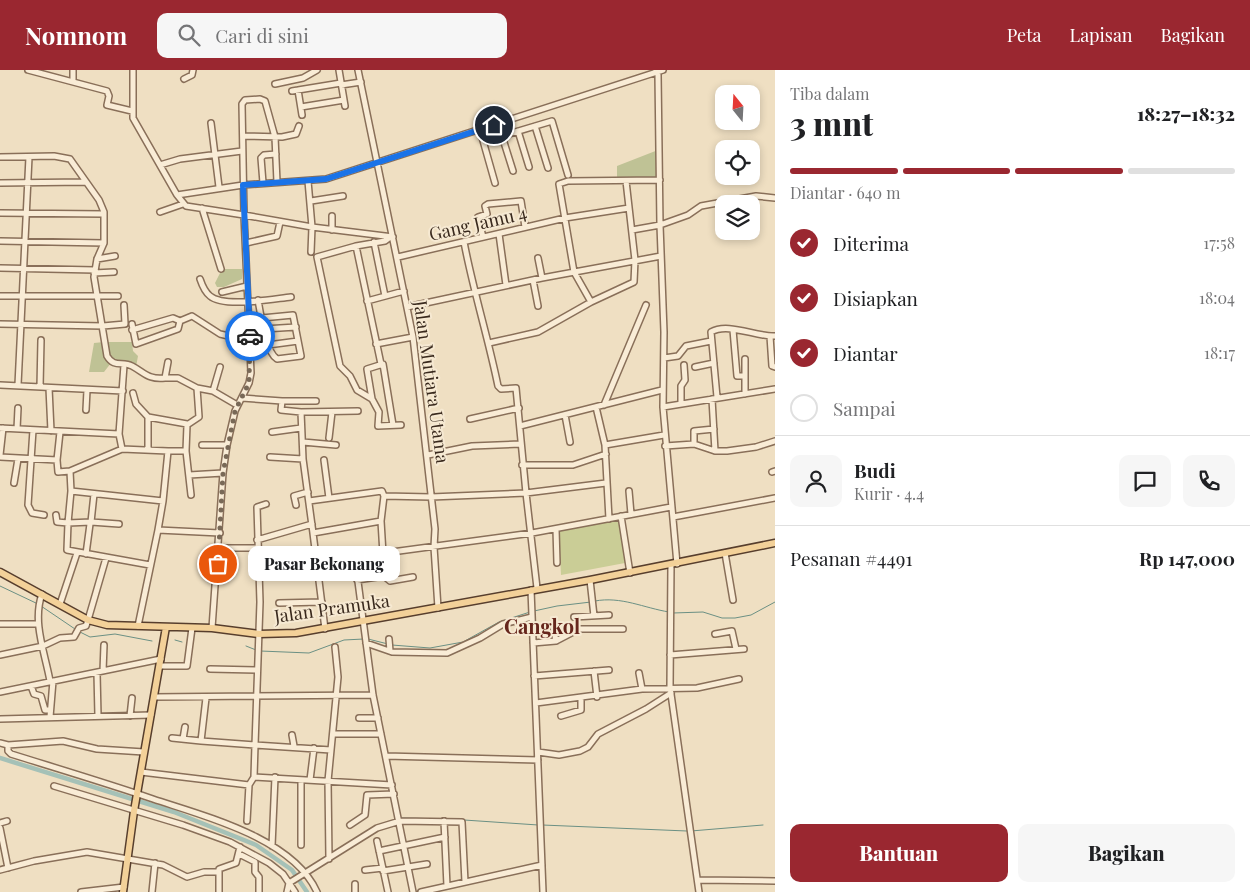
<!DOCTYPE html>
<html lang="id">
<head>
<meta charset="utf-8">
<style>
  :root { --surface:#fff; --page:#f6f6f6; --text:#202124; --muted:#757577; --line:#e0e0e0; --accent:#9a2730 }
  body { margin:0; font-family:"Playfair Display",serif; background:var(--page); color:var(--text); height:100vh; display:flex; flex-direction:column; font-size:19px; white-space:nowrap }
  * { box-sizing:border-box; margin:0 }
  p { font-size:16px; color:var(--muted) }
  .icon { flex:none; width:28px; height:28px; fill:none; stroke:currentColor; stroke-width:2; stroke-linecap:round; stroke-linejoin:round }
  .map { position:relative; flex:1; overflow:hidden }
  .sheet { display:flex; flex-direction:column; background:var(--surface); width:475px }
  .sheet>* { flex:none }
  .needle { width:32px; rotate:342deg }
  .tools { position:absolute; left:715px; top:15px; display:grid; gap:10px }
  .tools a { display:grid; place-items:center; width:45px; height:45px; border-radius:10px; background:var(--surface); box-shadow:0 2px 8px #0003; font-size:25px }
  .pin { position:absolute; display:grid; place-items:center; width:42px; height:42px; color:#fff; margin:-21px; border:2px solid #fff; border-radius:50%; box-shadow:0 1px 5px #0007 }
  .courier { position:absolute; display:grid; place-items:center; width:50px; height:50px; margin:-25px; border:4px solid #1a73e8; border-radius:50%; background:#fff; color:#222; box-shadow:0 1px 6px #0007 }
  .bubble { position:absolute; height:35px; border-radius:10px; background:var(--surface); box-shadow:0 2px 8px #0003; font-size:16px; font-weight:800; line-height:35px; text-align:center }
  .headline em { font-style:normal; font-weight:800 }
  .headline div { display:flex; flex-direction:column-reverse }
  .headline { display:flex; align-items:center; justify-content:space-between; height:85px; padding:0 15px }
  h1 { font-size:32px; font-weight:800; line-height:38px }
  .bar { display:grid; grid-template-columns:repeat(4,1fr); gap:8px 5px; align-content:center; height:60px; padding:0 15px }
  .bar i { height:6px; border-radius:4px; background:var(--line) }
  .bar .current { background:var(--accent) }
  .bar p { grid-column:span 4 }
  .line { display:flex; align-items:center; gap:12px; padding:0 15px; border-top:1px solid var(--line) }
  .line div { flex:1 }
  .round { display:grid; place-items:center; flex:none; width:52px; height:52px; border-radius:10px; background:var(--page) }
  ol { padding:0 15px; list-style:none }
  li { display:flex; align-items:center; gap:15px; height:55px }
  li p { margin-inline-start:auto }
  li .icon { padding:5px; border-radius:50%; background:var(--accent); color:#fff; stroke-width:4 }
  li:last-child { color:var(--muted) }
  li i { width:28px; height:28px; border:2px solid var(--line); border-radius:50% }
  .button { display:flex; gap:10px; margin-top:auto; padding:10px 15px }
  .button a { flex:1; height:58px; border-radius:10px; background:var(--accent); color:#fff; font-size:20px; font-weight:800; line-height:58px; text-align:center }
  .button a+a { background:var(--page); color:var(--text) }
  header { display:flex; align-items:center; gap:30px; box-sizing:border-box; height:70px; padding:0 25px; background:var(--accent); color:#fff }
  header strong { font-size:24px }
  nav { display:flex; gap:28px; margin-inline-start:auto; font-size:18px }
  .search { width:350px; height:45px; background:var(--page); display:flex; align-items:center; gap:12px; box-sizing:border-box; padding:0 18px; border-radius:10px; color:var(--muted); font-size:19px }
  main { display:flex; flex:1; min-height:0 }
  .map>svg:first-child { display:block }
</style>
</head>
<body>
<header>
<strong>Nomnom</strong>
<div class="search"><svg class="icon" aria-label="search" viewBox="0 0 24 24"><circle cx="10" cy="10" r="6"/><path d="M15 15l6 6"/></svg>Cari di sini</div>
<nav><a>Peta</a><a>Lapisan</a><a>Bagikan</a></nav>
</header>
<main>
<div class="map">
<svg width="775" height="822" viewBox="0 0 775 822">
  <rect width="100%" height="100%" fill="#efdfc2"/>
  <path fill="#cacd96" d="M619 449 625 493 561 505 559 461Z"/>
  <path fill="#bfc295" d="M658 80 659 109H617V96Z
    M222 199H242V209L224 217H217L215 213Z
    M104 272 111 293 104 302H89L94 273Z
    M106 272H132L133 281 138 286 136 297 131 292H115L108 285Z"/>
  <g fill="none" stroke-linecap="round" stroke-linejoin="round">
    <path stroke="#6b9084" stroke-width="1" d="M0 516 38 534
      M595 531C621 526 644 538 669 542
      M41 536 75 559
      M534 541 557 536 591 532
      M673 543 703 542 722 548H735L751 545 775 532
      M78 561 90 567 115 564 152 571
      M368 569 388 574
      M175 570 182 572
      M392 575 430 578 463 572 499 552 530 542
      M246 576 256 580
      M260 581 309 583 344 570 364 569
      M399 748 448 749
      M464 750 538 755
      M378 755 396 750
      M542 755 687 761
      M691 761 763 755
      M361 765 374 757"/>
    <path stroke="#a5c1b7" stroke-width="4.5" d="M0 688 174 742 256 775 292 800 307 822"/>
    <g stroke="#896f59" stroke-width="8">
      <path id="minor" d="M28 0 107 21 109 26 107 35 132 41
        M73 0V11
        M133 0V48L177 125 243 115 326 109 663 0
        M339 0 345 36
        M358 0 413 267 435 459 434 477 438 538
        M656 0 658 5 660 155 664 262 663 337 677 494
        M184 9 192 5 193 0
        M275 14 303 8 317 0
        M341 15 361 12
        M298 20 302 45
        M292 21 341 13
        M301 37 344 30
        M211 53 219 117
        M535 56 548 98
        M480 60 495 113
        M518 61 529 97
        M243 66 282 67 296 64 299 56
        M0 87 54 86 70 89 99 130 104 142V173L97 189 94 207 107 286C114 298 122 291 132 296 145 303 149 310 165 308
        M160 95 180 89 242 81
        M513 101 502 66 552 51 568 105
        M308 111 312 157 311 182
        M0 113 86 112
        M263 113 261 88 264 85 276 84
        M177 125 186 136 244 145 242 34 245 30 260 29 265 31 275 67 277 112
        M311 131 343 126
        M202 138 221 199
        M160 142 183 134
        M0 143 104 144
        M332 146V160
        M632 160 660 155 688 145 701 136 756 126 775 128
        M499 164 506 215
        M483 167 478 147 487 144 485 136 488 134 521 131 525 157
        M0 171 104 173
        M374 172 385 226
        M464 172C473 220 488 267 498 316L501 319 516 318 526 423 606 413
        M246 173 277 166 280 152
        M356 176 317 187 340 296 350 306 357 320 372 329 379 342 378 356 401 355
        M398 187 565 148 629 138
        M538 188 542 208
        M97 189 115 186
        M0 198 95 200
        M94 203 114 202
        M200 209C202 215 205 222 210 226 224 238 272 229 291 227
        M533 210 538 236
        M222 222 247 216
        M0 226H118
        M258 230C261 245 265 281 277 289L301 286 293 245 262 248
        M367 231 404 221
        M591 232 574 202 559 114 568 111 660 110
        M407 237 542 208 661 186
        M0 254 103 256 125 254 124 235
        M132 254 136 274 178 259 180 251
        M264 259 296 257
        M132 260 173 248 180 251 192 246 220 264 250 271
        M733 260 737 306H745
        M770 266 772 296 775 297
        M489 273 538 262 591 232 634 212 635 190 626 111
        M376 274 413 267
        M268 275 298 271
        M664 288 678 286 686 276 711 271
        M745 289V324
        M168 292 165 308H178L197 318 199 347 187 355 186 381 191 425
        M381 294 356 176 385 171 389 168
        M695 297 714 293
        M0 315 123 321
        M18 315 29 87
        M40 317 41 270
        M49 318 51 361
        M197 318 213 321 237 335
        M213 321 220 297
        M133 323 136 334 148 347V380
        M717 327 711 262C728 252 756 267 775 266
        M242 328 282 331 281 340 301 342
        M372 329 367 299 383 294 393 355
        M712 329 715 381
        M282 331H316
        M681 334V316L685 310 684 295
        M604 335 646 235
        M596 337 605 375 609 449
        M663 337 775 319
        M86 340 87 320
        M565 345 570 372
        M148 347 187 354
        M470 349 519 338
        M520 356 662 320
        M0 358 119 364 124 295
        M17 359 18 338
        M33 360 28 435 32 443 44 445
        M272 362 301 358
        M329 368 332 342
        M303 372 336 375
        M694 374V361L714 359
        M202 375H227
        M605 375 664 365
        M665 376 694 374 715 381H727L756 377 775 371
        M168 381H186
        M0 385 3 358
        M428 385 472 376 520 374
        M0 387 57 390 60 362
        M270 387 303 389
        M57 390 58 402 70 401
        M324 390 329 428
        M522 395H573L606 384
        M772 402 775 401
        M189 405 223 403
        M14 413 18 389
        M71 421 163 431 168 381 122 379 119 364
        M629 421 631 444
        M94 424 91 452 68 453 67 480 150 495
        M384 426 431 427 526 423 537 518
        M163 431 158 460 220 463
        M309 431 382 421 384 426 381 451
        M266 434 257 437 260 532 255 675 331 680
        M296 435 294 426 308 422
        M56 445 57 452 68 453 71 421 70 401 122 379
        M621 446 630 503
        M673 447 775 428
        M91 452 119 454
        M556 459 557 493
        M313 463 303 389 301 342 358 341
        M257 470 312 454
        M219 478H257
        M725 483 733 530
        M86 484 90 454
        M355 489 373 625 413 822
        M671 495 670 617 699 822
        M259 500 532 463 671 437
        M357 510 384 506 390 511 413 507
        M590 510 594 546
        M531 520 543 822
        M42 524C32 552 45 583 50 611
        M279 533 322 532
        M60 534 77 483
        M574 547 609 545
        M0 554H38
        M138 556 158 460
        M553 556 556 571
        M212 558 223 403 227 375 235 341 249 313 251 303 244 145 312 157 393 167
        M325 559 313 463 381 451 383 484
        M715 564 732 561 736 579
        M389 569 390 581
        M366 573 392 582 447 583 480 568 503 554 532 547
        M533 573 556 571 579 559H623
        M0 585 43 576 60 568 74 567 79 558 86 556 88 550 106 488
        M670 585 744 579
        M160 596H187L192 558
        M210 599 257 600
        M103 601 104 575
        M594 601 597 627
        M97 603 98 646
        M639 603 642 619
        M534 606 609 600
        M31 616 34 624 41 626 45 640H50
        M0 622 161 589
        M154 627 373 625
        M536 633 642 619 697 618 739 609
        M130 646 132 628
        M561 646 581 640V628
        M50 647 53 611
        M359 648H378
        M0 649 151 645
        M333 664H381
        M292 665 294 676
        M172 668 201 671
        M183 669 185 657
        M0 673 8 675 63 671 97 679 144 682
        M8 675V681L11 684C59 699 106 713 153 729 204 746 293 768 317 822
        M538 682 559 685 580 681 588 677 598 664 646 639 671 623
        M386 686 538 690
        M141 702 249 715 254 707 255 675 201 671 206 628
        M254 707 392 715
        M301 710V775
        M310 710 314 678
        M54 716 183 755 230 772 269 793 283 804 295 822
        M247 751 249 715
        M444 751 447 816
        M0 753 7 751
        M350 755 365 745 367 725 394 724
        M0 758 8 798
        M377 771 388 822
        M272 776 275 707
        M379 781 445 767
        M239 784 255 792V802L259 807V822
        M329 789 328 711 338 607 335 577
        M0 800 34 791 87 782 163 795 187 807 204 802H219
        M365 800 383 798
        M383 801 427 794
        M698 810 775 811
        M355 814V822
        M81 822 124 817
        M152 822 155 793
        M219 822V799L236 793 240 777
        M287 822 289 813 377 758 400 751 462 752 465 812
        M421 822 542 795"/>
    </g>
    <g stroke="#573e2d" stroke-width="9">
      <path id="major" d="M0 502 88 550 107 555 212 558 259 564 296 563 590 510 775 473
        M123 822 134 741 166 557"/>
    </g>
    <use href="#minor" stroke="#f9ecd6" stroke-width="5"/>
    <use href="#major" stroke="#f3d199" stroke-width="6"/>
  </g>
  <g fill="none" stroke-linecap="round" stroke-linejoin="round">
    <path stroke="#796957" stroke-width="5" stroke-dasharray="0 9" d="M218 494 223 403 235 341 249 313 250 266"/>
    <path stroke="#1a73e8" stroke-width="6" d="M250 266 243 115 326 109 494 55"/>
  </g>
  <g text-anchor="middle" stroke-width="4" stroke-linejoin="round" paint-order="stroke">
    <g font-size="18" fill="#39291d" stroke="#f6e9d2">
      <text transform="translate(478 154) rotate(-13)" y="6">Gang Jamu 4</text>
      <text transform="translate(431 312) rotate(82)" y="6">Jalan Mutiara Utama</text>
      <text transform="translate(332 539) rotate(-8)" y="6">Jalan Pramuka</text>
    </g>
    <g font-size="20" font-weight="bold" fill="#66261c" stroke="#f6e9d2">
      <text x="542" y="564">Cangkol</text>
    </g>
  </g>
</svg>
<div class="tools">
<a><svg class="needle" viewBox="-14 -14 28 28"><path d="M0-13l5 13h-10z" fill="#e53935"/><path d="M0 13l5-13h-10z" fill="#757577"/></svg></a>
<a><svg class="icon" aria-label="locate" viewBox="0 0 24 24"><circle cx="12" cy="12" r="6"/><path d="M12 2v4M12 18v4M2 12h4M18 12h4"/></svg></a>
<a><svg class="icon" aria-label="layers" viewBox="0 0 24 24"><path d="M12 4l9 5-9 5-9-5zM3 14l9 5 9-5"/></svg></a>
</div>
<div class="pin" style="left:218px;top:494px;background:#ea580c"><svg class="icon" aria-label="bag" viewBox="0 0 24 24"><path d="M5 8h14l-1 12H6zM9 8a3 3 0 0 1 6 0"/></svg></div>
<div class="pin" style="left:494px;top:55px;background:#1f2937"><svg class="icon" aria-label="home" viewBox="0 0 24 24"><path d="M3 11l9-7 9 7M6 9v11h12V9"/></svg></div>
<div class="courier" style="left:250px;top:266px"><svg class="icon" aria-label="car" viewBox="0 0 24 24"><path d="M5 17H2v-5l4-1 3-4h7l3 4 3 1v5h-3M9 17h6M6 11h13"/><circle cx="7" cy="17" r="2"/><circle cx="17" cy="17" r="2"/></svg></div>
<div class="bubble" style="left:248px;top:476px;width:152px">Pasar Bekonang</div>
</div>
<section class="sheet">
<div class="headline"><div><h1>3 mnt</h1><p>Tiba dalam</p></div><em>18:27–18:32</em></div>
<div class="bar"><i class="current"></i><i class="current"></i><i class="current"></i><i></i><p>Diantar · 640 m</p></div>
<ol>
<li><svg class="icon" aria-label="check" viewBox="0 0 24 24"><path d="M5 12l5 5 9-10"/></svg>Diterima<p>17:58</p></li>
<li><svg class="icon" aria-label="check" viewBox="0 0 24 24"><path d="M5 12l5 5 9-10"/></svg>Disiapkan<p>18:04</p></li>
<li><svg class="icon" aria-label="check" viewBox="0 0 24 24"><path d="M5 12l5 5 9-10"/></svg>Diantar<p>18:17</p></li>
<li><i></i>Sampai</li>
</ol>
<div class="line" style="height:90px"><a class="round"><svg class="icon" aria-label="person" viewBox="0 0 24 24"><circle cx="12" cy="8" r="4"/><path d="M4 21q1-7 8-7t8 7"/></svg></a><div><b>Budi</b><p>Kurir · 4.4</p></div><a class="round"><svg class="icon" aria-label="chat" viewBox="0 0 24 24"><path d="M4 5h16v11H9l-5 4z"/></svg></a><a class="round"><svg class="icon" aria-label="phone" viewBox="0 0 24 24"><path d="M5 4h4l2 5-3 2q2 4 5 5l2-3 5 2v4C11 20 4 13 5 4z"/></svg></a></div>
<div class="line" style="height:65px"><div>Pesanan #4491</div><b>Rp 147,000</b></div>
<div class="button"><a>Bantuan</a><a>Bagikan</a></div>
</section>
</main>
</body>
</html>
